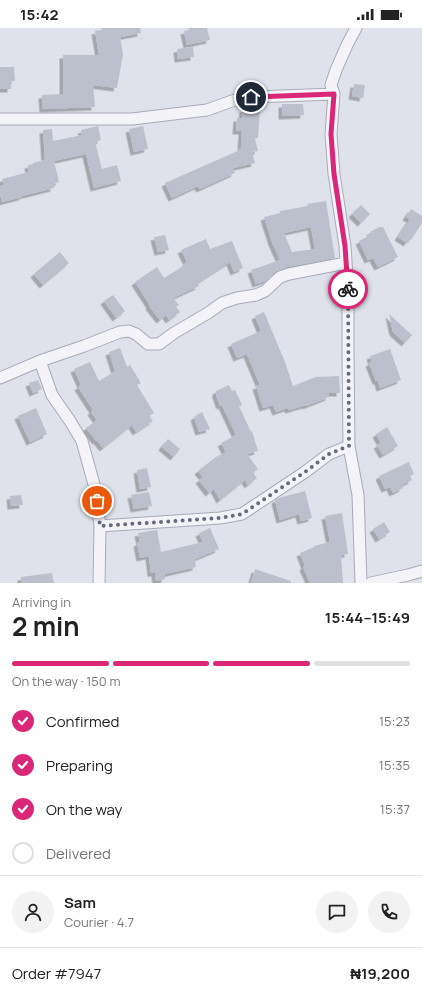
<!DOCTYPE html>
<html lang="en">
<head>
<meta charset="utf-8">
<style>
  :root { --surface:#fff; --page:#f2f2f2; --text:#222; --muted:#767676; --line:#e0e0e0; --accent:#db2777 }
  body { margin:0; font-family:Manrope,sans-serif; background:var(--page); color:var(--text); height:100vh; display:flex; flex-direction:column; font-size:15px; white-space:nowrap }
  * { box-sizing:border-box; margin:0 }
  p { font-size:13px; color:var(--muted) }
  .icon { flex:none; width:22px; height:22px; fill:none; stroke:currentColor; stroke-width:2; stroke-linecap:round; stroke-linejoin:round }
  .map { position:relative; height:555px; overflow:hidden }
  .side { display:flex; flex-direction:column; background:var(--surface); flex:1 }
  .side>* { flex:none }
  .pin { position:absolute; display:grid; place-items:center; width:34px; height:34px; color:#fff; margin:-17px; border:2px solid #fff; border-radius:50%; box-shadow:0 1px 4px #0007 }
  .courier { position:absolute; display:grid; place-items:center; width:40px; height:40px; margin:-20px; border:3px solid #db2777; border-radius:50%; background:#fff; color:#222; box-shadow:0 1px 5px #0007 }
  .head em { font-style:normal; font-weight:700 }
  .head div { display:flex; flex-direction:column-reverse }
  .head { display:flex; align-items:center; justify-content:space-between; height:68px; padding:0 12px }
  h1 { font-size:26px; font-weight:700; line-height:30px }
  .bar { display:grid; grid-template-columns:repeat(4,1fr); gap:6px 4px; align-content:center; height:48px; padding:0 12px }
  .bar i { height:5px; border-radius:3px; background:var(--line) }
  .bar .on { background:var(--accent) }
  .bar p { grid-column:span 4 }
  .line { display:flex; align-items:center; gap:10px; padding:0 12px; border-top:1px solid var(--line) }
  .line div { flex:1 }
  .round { display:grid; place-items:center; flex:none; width:42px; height:42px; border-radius:21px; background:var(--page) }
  ol { padding:0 12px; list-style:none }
  li { display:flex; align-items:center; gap:12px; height:44px }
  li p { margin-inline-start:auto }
  li .icon { padding:4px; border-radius:50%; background:var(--accent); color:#fff; stroke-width:4 }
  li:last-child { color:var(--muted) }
  li i { width:22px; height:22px; border:2px solid var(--line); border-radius:50% }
  .status { display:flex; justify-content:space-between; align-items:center; height:28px; padding:0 20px; background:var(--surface); direction:ltr }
  .status svg { height:11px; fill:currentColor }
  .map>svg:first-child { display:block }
</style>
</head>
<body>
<div class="status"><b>15:42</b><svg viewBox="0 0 49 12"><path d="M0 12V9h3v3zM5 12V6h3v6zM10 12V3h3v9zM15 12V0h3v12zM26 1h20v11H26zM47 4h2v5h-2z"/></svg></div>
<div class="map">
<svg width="422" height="555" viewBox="0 0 422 555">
  <defs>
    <filter id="shadow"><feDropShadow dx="-3.5" dy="3.5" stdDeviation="0" flood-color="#0004"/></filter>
  </defs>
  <rect width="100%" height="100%" fill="#dfe2ea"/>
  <path fill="#bcc0cd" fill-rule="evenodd" filter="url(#shadow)" d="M101 0H140L141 5 120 9 123 26 117 60 93 57 95 79 43 81 42 67 63 66V27H99L95 3 102 2Z
    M188 0H207L210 12 187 17 184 3 189 2Z
    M193 19 194 29 178 31 177 21Z
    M0 39H14L15 53H11V61H0Z
    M354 56 365 57 363 70 352 68Z
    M282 76H303L304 87 282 88Z
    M243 81 260 82 258 110H255L258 123 252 124 255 135 233 140 235 145 200 161 198 158 172 170 165 155 240 122 239 120H241L242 103H236L237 90H242Z
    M98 98 101 112 95 114 102 141 117 137 121 153 94 160 86 126 54 133 59 154 53 156 54 160 22 168V169L2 174 0 165V158L4 157 2 151 29 144 28 137 33 136V135L45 132 43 102 52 101 53 113 82 107 81 102Z
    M143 98 148 121 134 124 129 101Z
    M326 173 335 230 287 239 275 244 267 252 256 256 251 242 280 232 272 214 264 189 280 185V183L308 178 307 176ZM311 199 315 221 292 224 284 205Z
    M361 177 370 186 361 195 352 186Z
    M411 181 422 188V195L411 212 410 211 407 215 398 209 410 191 406 189Z
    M379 199H383L398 229 378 239 373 230 368 232 359 213 372 206 370 204Z
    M165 207 169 222 158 224 154 209Z
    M206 211 210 221 232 213 243 240 234 244 230 234 197 255 199 258 173 270 179 277 176 279 180 284 169 292 166 287 160 292 149 278 150 277 135 254 157 239 164 250 182 239V238L187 234 181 222Z
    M60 224 69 235 43 257 34 246Z
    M113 267 125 283 116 290 104 273Z
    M264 284 285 334 293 358 316 349 339 348 340 365H328L329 369 306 378V377L289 382 288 380 276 384 273 377 263 380 256 358 260 357 247 326 237 330 231 316 261 303 255 288Z
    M389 286 412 307 405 315 393 304Z
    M120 320 127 339 130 337 141 355 137 357 154 385 149 388 153 393 136 404 132 397 103 420 97 412 96 413 86 400 97 392 91 384 93 382 78 359 81 357 74 341 90 334 99 353 115 343 109 324Z
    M390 321 401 352 380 360 378 353H376L369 335 372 334 370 328Z
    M38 352 42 361 33 365 29 355Z
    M229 357 232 363 235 362 242 377 239 378 251 404 252 403 258 423 247 426 258 441 253 445 257 450 248 457 245 452 220 472 214 461 209 465 199 452 203 449 198 443 216 429 226 424 221 415 236 407 222 377 220 378 216 367V363Z
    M36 380 47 406 30 414 18 388Z
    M202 384 210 401 199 404 194 389Z
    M387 399 398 418 383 427 377 417 381 415 376 406Z
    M168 411 180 421 174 429 162 419Z
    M409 434 414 446 410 448 412 452 402 457 403 460 393 465 390 459 385 461 379 448Z
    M147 440 151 459 140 461 137 442Z
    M305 463 312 490 301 493 299 486 280 492 275 472 279 470Z
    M149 464 152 478 134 481 131 467Z
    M21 467 23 477 11 478 10 468Z
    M342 485 348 526 341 527 343 555H310L303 539 305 538 300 525 314 519V518L330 514 325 488Z
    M384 494 390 504 379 511 373 501Z
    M210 500 219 521 195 531 196 539 165 546V551L156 553 155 545H151L149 528 140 530 137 515 140 514 138 505 157 502 161 524 203 514 199 505Z
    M255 541 291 553V555H251Z
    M52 545 54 555H21V549Z"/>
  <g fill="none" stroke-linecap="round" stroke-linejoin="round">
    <g stroke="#a8abb8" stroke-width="13">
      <path id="minor" d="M356 0 347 17 336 42 331 57 334 66 331 106 334 146 345 218 348 265V322L349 418 358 467 361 555
        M0 91H132L207 82 232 73 251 69 334 66
        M40 333 52 367 70 393 82 413 95 460 100 498 99 555
        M0 350 40 333 84 318 120 304 129 303 136 306 148 316H159L174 305 208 285 222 275 237 270 256 267 265 263 280 249 289 246 346 235
        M100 498 220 490 242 486 305 444 329 426 349 418
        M371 555 408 547 422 543"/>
    </g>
    <use href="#minor" stroke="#f3f3f8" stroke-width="11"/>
  </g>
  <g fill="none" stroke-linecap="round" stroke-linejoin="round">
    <path stroke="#676c7d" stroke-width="4" stroke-dasharray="0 7.2" d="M97 473 100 498 220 490 242 486 305 444 329 426 349 418 348 261"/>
    <path stroke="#db2777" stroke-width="5" d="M251 69 334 66 331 106 334 146 345 218 348 261"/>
  </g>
</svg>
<div class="pin" style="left:97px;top:473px;background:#ea580c"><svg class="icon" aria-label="bag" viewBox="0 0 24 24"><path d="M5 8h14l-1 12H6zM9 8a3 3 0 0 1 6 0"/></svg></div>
<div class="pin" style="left:251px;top:69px;background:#1f2937"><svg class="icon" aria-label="home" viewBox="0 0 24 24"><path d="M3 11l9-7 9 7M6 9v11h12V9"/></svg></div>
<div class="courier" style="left:348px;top:261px"><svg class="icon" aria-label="bike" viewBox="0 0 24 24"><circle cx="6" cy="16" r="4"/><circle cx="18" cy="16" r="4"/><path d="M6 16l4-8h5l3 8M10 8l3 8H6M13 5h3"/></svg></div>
</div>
<section class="side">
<div class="head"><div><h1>2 min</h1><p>Arriving in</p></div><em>15:44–15:49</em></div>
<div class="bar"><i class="on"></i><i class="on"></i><i class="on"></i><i></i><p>On the way · 150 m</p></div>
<ol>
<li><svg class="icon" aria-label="check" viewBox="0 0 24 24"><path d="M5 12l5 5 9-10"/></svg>Confirmed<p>15:23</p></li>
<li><svg class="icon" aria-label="check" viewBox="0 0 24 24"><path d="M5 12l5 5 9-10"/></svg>Preparing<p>15:35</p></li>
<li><svg class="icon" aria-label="check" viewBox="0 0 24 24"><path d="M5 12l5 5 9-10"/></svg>On the way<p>15:37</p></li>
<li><i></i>Delivered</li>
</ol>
<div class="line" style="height:72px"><a class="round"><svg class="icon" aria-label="person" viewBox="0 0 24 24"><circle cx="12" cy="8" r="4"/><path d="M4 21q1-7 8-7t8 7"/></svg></a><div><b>Sam</b><p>Courier · 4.7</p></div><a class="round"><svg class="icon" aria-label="chat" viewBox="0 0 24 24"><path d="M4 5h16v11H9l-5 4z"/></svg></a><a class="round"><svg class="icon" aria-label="phone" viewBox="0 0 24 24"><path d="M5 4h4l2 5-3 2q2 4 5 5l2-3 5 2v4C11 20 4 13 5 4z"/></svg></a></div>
<div class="line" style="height:52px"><div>Order #7947</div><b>₦19,200</b></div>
</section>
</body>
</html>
